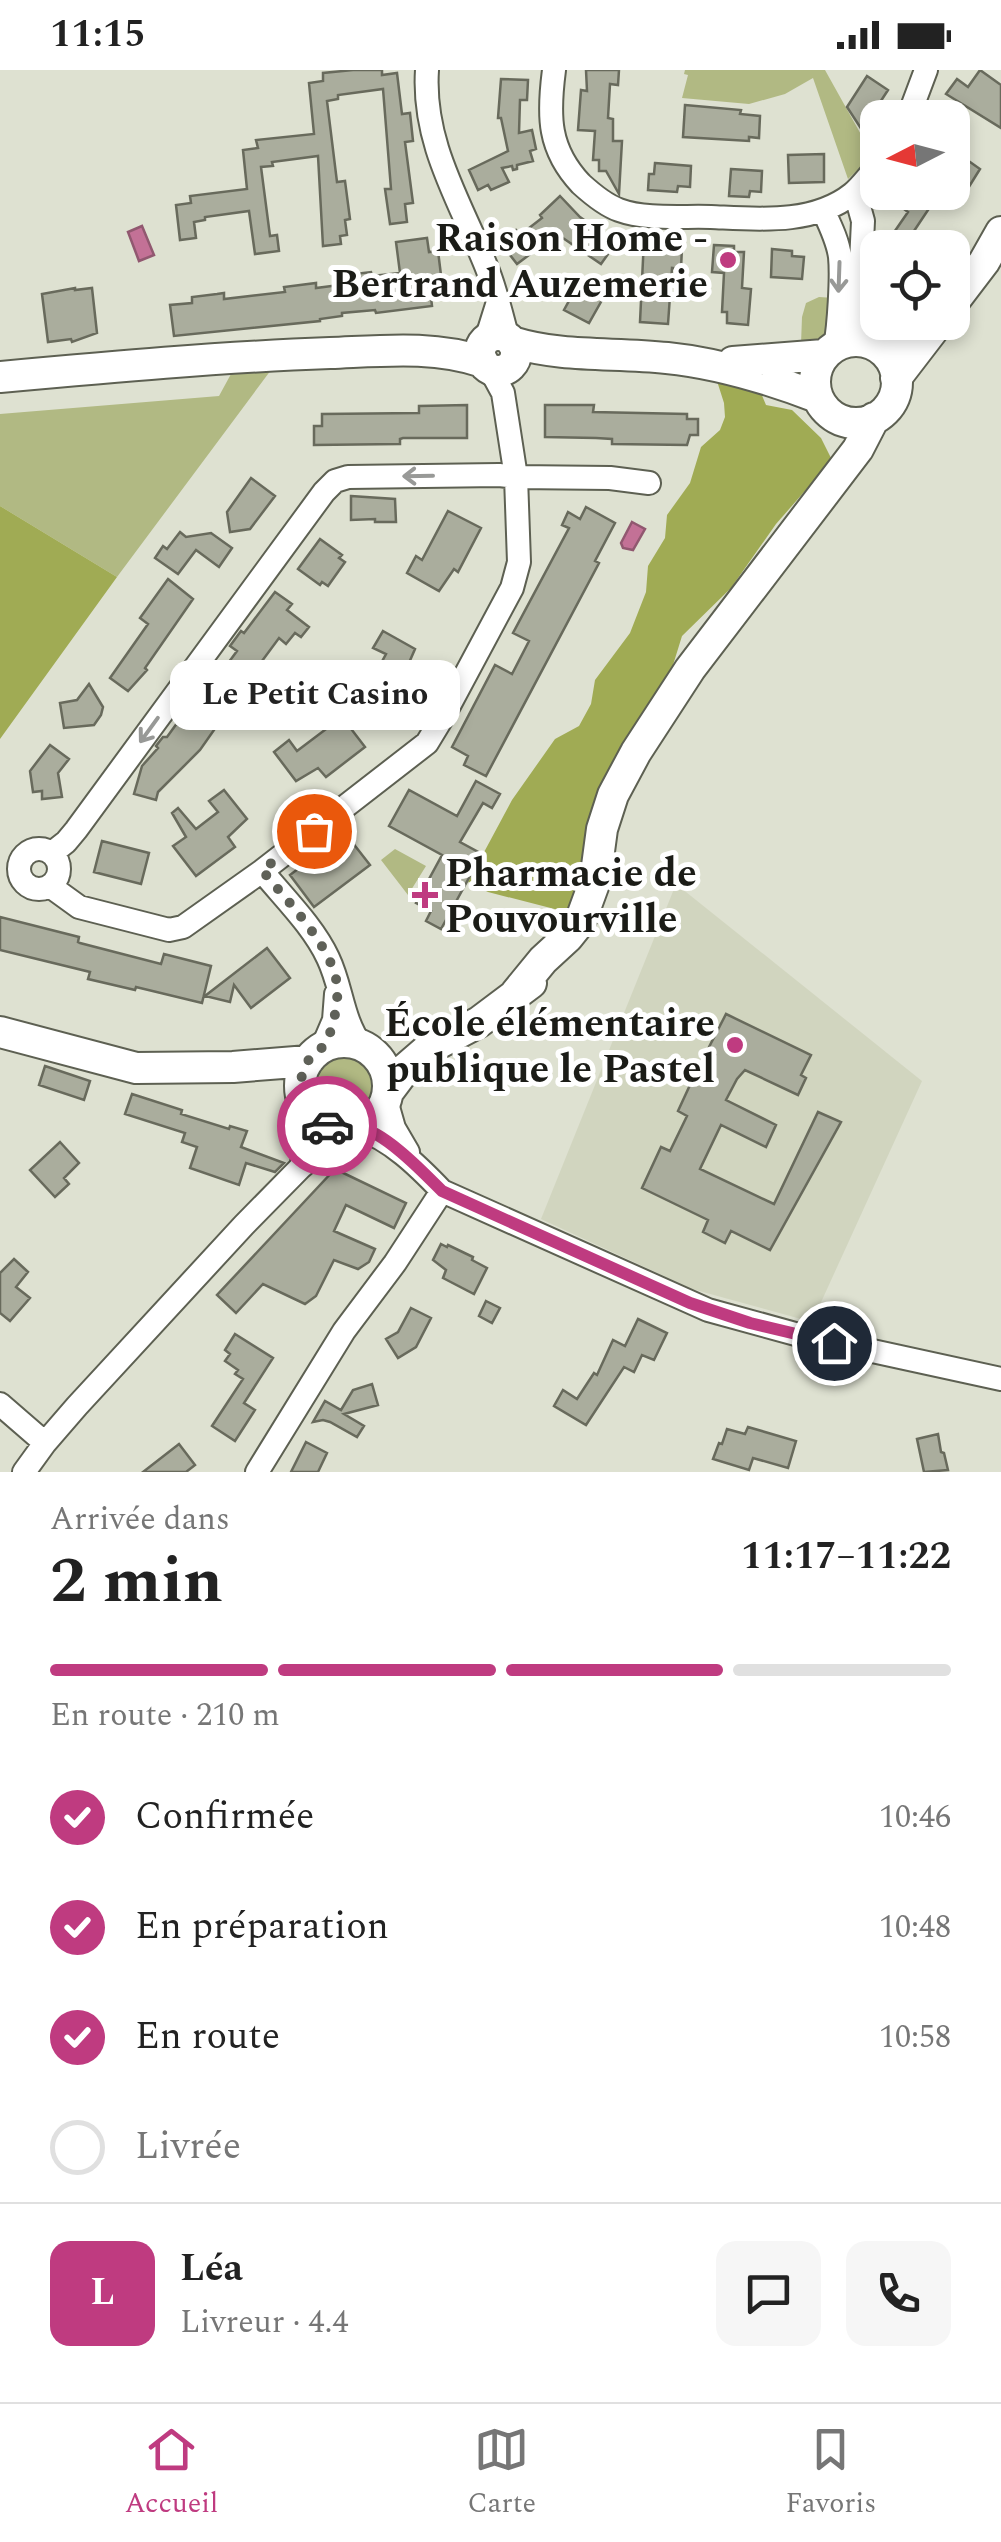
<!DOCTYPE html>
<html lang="fr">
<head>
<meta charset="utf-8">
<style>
  :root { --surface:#fff; --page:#f6f6f6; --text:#222; --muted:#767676; --line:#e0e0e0; --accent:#bf3b80 }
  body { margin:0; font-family:Spectral,serif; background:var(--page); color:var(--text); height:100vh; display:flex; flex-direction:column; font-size:38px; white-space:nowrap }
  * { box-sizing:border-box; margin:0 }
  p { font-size:32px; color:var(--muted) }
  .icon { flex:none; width:55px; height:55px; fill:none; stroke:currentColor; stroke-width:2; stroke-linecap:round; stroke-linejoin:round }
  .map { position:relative; height:1402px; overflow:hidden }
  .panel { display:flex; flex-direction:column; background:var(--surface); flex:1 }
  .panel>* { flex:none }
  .needle { width:65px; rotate:264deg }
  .fabs { position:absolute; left:860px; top:30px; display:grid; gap:20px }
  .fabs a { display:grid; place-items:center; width:110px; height:110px; border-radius:20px; background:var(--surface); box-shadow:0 5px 15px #0003; font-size:50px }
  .pin { position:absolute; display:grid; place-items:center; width:85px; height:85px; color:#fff; margin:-42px; border:5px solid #fff; border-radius:50%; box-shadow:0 2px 10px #0007 }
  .courier { position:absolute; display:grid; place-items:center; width:100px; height:100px; margin:-50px; border:8px solid #bf3b80; border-radius:50%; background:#fff; color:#222; box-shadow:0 2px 12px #0007 }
  .bubble { position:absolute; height:70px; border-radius:20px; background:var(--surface); box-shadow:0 5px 15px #0003; font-size:32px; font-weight:700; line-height:70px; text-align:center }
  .summary em { font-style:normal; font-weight:700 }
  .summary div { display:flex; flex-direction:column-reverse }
  .summary { display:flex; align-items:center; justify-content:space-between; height:170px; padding:0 50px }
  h1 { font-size:65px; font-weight:700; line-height:75px }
  .bar { display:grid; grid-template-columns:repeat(4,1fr); gap:15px 10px; align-content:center; height:120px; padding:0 50px }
  .bar i { height:12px; border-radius:8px; background:var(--line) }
  .bar .active { background:var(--accent) }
  .bar p { grid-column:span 4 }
  .line { display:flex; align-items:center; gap:25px; padding:0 50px; border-top:2px solid var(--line) }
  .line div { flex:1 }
  .round { display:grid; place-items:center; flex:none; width:105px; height:105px; border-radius:20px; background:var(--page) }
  ol { padding:0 50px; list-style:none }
  li { display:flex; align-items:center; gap:30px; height:110px }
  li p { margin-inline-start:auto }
  li .icon { padding:10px; border-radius:50%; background:var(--accent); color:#fff; stroke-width:4 }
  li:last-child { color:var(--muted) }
  li i { width:55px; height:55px; border:5px solid var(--line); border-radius:50% }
  .status { display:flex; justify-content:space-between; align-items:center; height:70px; padding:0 50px; background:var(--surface); direction:ltr }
  .status svg { height:28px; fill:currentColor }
  .tab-bar { display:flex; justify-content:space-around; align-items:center; height:140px; border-top:2px solid var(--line); background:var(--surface); font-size:28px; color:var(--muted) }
  .tab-bar a { display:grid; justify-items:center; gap:5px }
  .tab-bar .active { color:var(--accent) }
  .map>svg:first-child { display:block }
</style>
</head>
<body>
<div class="status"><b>11:15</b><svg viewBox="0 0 49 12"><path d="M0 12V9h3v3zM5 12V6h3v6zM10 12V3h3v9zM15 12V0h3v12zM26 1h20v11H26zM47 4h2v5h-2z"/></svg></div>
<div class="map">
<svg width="1001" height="1402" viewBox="0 0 1001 1402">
  <rect width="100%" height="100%" fill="#dee1d1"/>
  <path fill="#d1d5bf" d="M676 814 922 1011 812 1252 692 1219 541 1149Z"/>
  <path fill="#b1b983" d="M685 0H825L873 86 848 109 813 8 785 24 749 34 682 28 688 5 684 4Z
    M819 227 834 228 828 263 810 274H801L802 247 806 233Z
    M271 300 117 507 0 436V344L219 326 231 304Z
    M395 779 426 796 408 825 381 790Z
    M313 1016a32 32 0 1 1 64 0a32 32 0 1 1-64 0Z"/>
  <path fill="#a0ab54" d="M717 311 758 316 766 335 792 340 821 368 832 390 776 454 731 518 682 566 669 608 570 843 488 822 468 812 512 730 555 669 579 656 591 634 595 610 630 563 646 522 648 496 665 468 667 445 690 413 701 377 720 360 725 347 724 333Z
    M0 436 117 507 0 669Z"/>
  <path fill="#c37196" stroke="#915870" stroke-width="2.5" d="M142 156 154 185 139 191 128 162Z
    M632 452 645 459 633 480 623 478 621 473Z"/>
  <path fill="#aaad9d" stroke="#686a5c" stroke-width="2.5" d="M353 0H382V5L397 3 402 44 410 43 413 71 405 72 413 133 405 134 407 152 390 154 385 119H391L383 19 338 25V29L327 31 337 112 345 111 350 149 345 150 347 165 340 166 341 174 323 176 318 86 272 92 273 96 261 97 270 166 277 165 279 181 255 184 249 141 205 147V150L194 152 196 168 180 170 176 135 191 133 190 126 247 119 243 80 258 78 256 70 314 64 309 13 323 11V3Z
    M586 0H619L618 15 610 14 608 48 613 49V71H622L619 124 606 101H599V90H593L595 61 578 60 581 20 587 21Z
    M980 0 1001 15V58L946 24 957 9 968 17Z
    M867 6 888 20 862 60 847 37Z
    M501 9 528 10 527 30H520L519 63 532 60 536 79 530 81 533 91 517 95V99L513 100 512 96 502 98 509 112 491 120 488 115 478 120 469 100 508 81 501 48H498Z
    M685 35 741 40 740 44 760 46 759 68 749 67V71L683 67Z
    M824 84V112L789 113 788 85Z
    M963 87 980 99 967 120 952 110V88L959 93Z
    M655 93 691 96 690 117 678 116 677 122 648 120 649 104H654Z
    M731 99 762 101 761 122 750 121 749 127 729 126Z
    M881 122H940L912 164 930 178H898L888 171 908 142Z
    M560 126 580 147 607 166 604 170 613 177 601 194 557 164 517 194 500 172 516 160 520 165 542 148 540 145Z
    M427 168 429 182 438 181 442 213H436L437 226 431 227 432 236 376 243 375 240 342 243V246L320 249V251L174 266 170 235 192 233V227L217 224 224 223V229L285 222 284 217 316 213V218L355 213 354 204 371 202 372 206 400 203 396 172Z
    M644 169 672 171 671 177H682L681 199 672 198 668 254 640 252Z
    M714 175 734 176V182H744L742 218 751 219 748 255 727 253V242H722L724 203 712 202Z
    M772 179 792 181V186L804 187 802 209 771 207Z
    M581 209 606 223 589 253 564 240Z
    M75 218V220L92 218 97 263 72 272 71 269 48 272 42 224Z
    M467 335V368H403L400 369V374L314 375V356H322V344L419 343V336Z
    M545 335H594L593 342 687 344V349H698V365H690L687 375 612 374V369L596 368 545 367Z
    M251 408 275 426 250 459 230 462 227 442Z
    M351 426 395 429 396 452H375V449L351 450Z
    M586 437 615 453 595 491 599 493 486 706 464 695 468 686 452 677 495 595 512 604 529 571 513 563 569 458 562 455 568 442 580 449Z
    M448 441 481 458 458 502 454 499 439 521 407 503 416 486 422 490Z
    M180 462 186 467 211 463 232 478 219 497 196 480 178 504 155 488 163 476 167 479Z
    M320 469 342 485 339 488 345 492 328 516 322 512 320 515 298 499Z
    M168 509 193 529 145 598 147 600 128 621 110 608 148 554 140 548Z
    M275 522 292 534 287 540 309 557 301 567 295 563 286 574 279 568 262 591 266 593 245 622 242 620 200 680 158 722 156 730 134 724 142 696 158 678 156 676 163 667H167L204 616 209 619 237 581 230 576 241 561 244 563Z
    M383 561 415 579 405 602 416 608 393 652 359 634 386 584 373 578Z
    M89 614 103 637 101 645 94 655 64 658 60 633 77 630Z
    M342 647 365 677 326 707 318 698 296 711 274 682 289 670 297 681Z
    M50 675 69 689 58 703 62 727 42 729V721L33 722 30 701Z
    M476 711 500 724 492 738 483 733 460 772 482 784 441 859 426 851 431 841 416 833 442 785 389 756 409 720 457 746Z
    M224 720 247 749 228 767 235 777 196 806 173 776 186 767 172 743 178 738 196 759 218 742 209 731Z
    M345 763 370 795 314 837 290 805Z
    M102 771 149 783 141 814 94 802Z
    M0 847 79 867 78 872 80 873 161 894 164 884 211 896 202 933 136 917 135 920 88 909 90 902 0 880Z
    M267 878 290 908 251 938 234 915 230 932 205 926Z
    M726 944 811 985 801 1005 806 1008 798 1025 745 1000 737 1009 726 1030 776 1055 766 1077 721 1055 700 1099 774 1134 818 1042 841 1052 770 1180 731 1161 725 1173 703 1162 708 1150 642 1118 661 1077 670 1081 687 1046 678 1041 690 1015 715 985 707 981Z
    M45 996 90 1011 84 1030 39 1015Z
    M132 1024 182 1040 181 1044 229 1059 230 1056 247 1061 241 1077 284 1093 275 1102 246 1093 239 1115 190 1098 197 1077 182 1072 185 1063 125 1044Z
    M60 1072 79 1093 64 1108 69 1114 55 1127 30 1100Z
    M335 1099 406 1133 394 1158 346 1135 334 1161 375 1179 369 1192 358 1199 334 1190 316 1226 305 1234 263 1214 236 1243 217 1225Z
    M441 1174 447 1177 448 1175 473 1187 472 1190 487 1198 474 1224 443 1208 446 1200 433 1190Z
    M14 1189 28 1202 16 1217 30 1228 10 1251 0 1243V1203Z
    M486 1231 500 1238 492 1253 479 1246Z
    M411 1238 431 1248 416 1277 398 1288 386 1269 398 1262Z
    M638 1249 667 1263 654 1290 642 1285 634 1302 624 1297 586 1355 554 1336 563 1320 577 1329 594 1303 597 1305 613 1270 625 1276Z
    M235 1264 273 1288 244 1333 255 1340 235 1371 212 1356 243 1309 235 1304 238 1300 225 1291 230 1284 225 1280Z
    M372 1314 378 1335 344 1344 364 1356 357 1367 330 1352 323 1350 313 1352 325 1331 341 1340 353 1320Z
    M748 1357 796 1371 788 1398 753 1388 749 1400 713 1389 719 1373 722 1374 727 1359 745 1364Z
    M938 1364 941 1382 944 1383 948 1400 924 1402 917 1369Z
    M306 1372 327 1383 318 1402H291Z
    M179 1374 195 1395 186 1402H143Z"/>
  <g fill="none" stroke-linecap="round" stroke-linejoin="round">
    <g stroke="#5d6052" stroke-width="26">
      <path id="street" d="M427 0C422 75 462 134 488 201 496 221 502 247 508 269
        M554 0C548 46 548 79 581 114 592 124 605 135 619 140 646 150 682 146 711 147 757 149 813 155 852 124 861 117 869 105 878 96
        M908 48 926 0
        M855 122 863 151 858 256 861 271
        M823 140C830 155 838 171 840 187 842 207 839 256 835 277
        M486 270 497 235
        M19 799a20 20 0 1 1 40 0a20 20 0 1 1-40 0Z
        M52 783 66 772 76 760 324 422 335 411 348 407 499 405 516 407 610 408 649 413
        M50 816 79 837 169 860 183 857 262 801
        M361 975C342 949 342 917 328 888 313 856 284 828 262 801L427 673 444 645 512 518 519 492 516 407 503 323 490 299
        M322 978 334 950 336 924
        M386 1030 394 1058 408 1082
        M357 1058C391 1069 418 1096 442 1121L708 1240 799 1265 1001 1309
        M301 1097 307 1070 306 1038
        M0 1334 45 1373
        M24 1402 45 1373 77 1336 244 1155 301 1097 345 1060
        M257 1402 344 1261 395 1193 442 1121"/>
    </g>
    <g stroke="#5d6052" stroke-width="34">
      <path id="secondary" d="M952 234 984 192 1001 162
        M480 283a18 18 0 1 1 36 0a18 18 0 1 1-36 0Z
        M815 312a41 41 0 1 1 82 0a41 41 0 1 1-82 0Z
        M512 272C563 288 614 282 667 288 717 293 770 309 817 327
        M878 277 900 265 913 252
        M733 292 824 285
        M0 307C110 297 220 287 330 283 381 281 434 275 483 292
        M896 308 939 252
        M516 923 543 890 568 867 580 852 595 811 602 759 613 725 636 682 690 599 858 379 874 348
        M0 962 136 998 233 997 308 991
        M300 1016a44 44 0 1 1 88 0a44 44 0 1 1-88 0Z
        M388 1022 406 998 428 979 479 952 531 913"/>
    </g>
    <use href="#street" stroke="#fff" stroke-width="22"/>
    <use href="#secondary" stroke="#fff" stroke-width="30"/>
  </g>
  <defs><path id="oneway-shaft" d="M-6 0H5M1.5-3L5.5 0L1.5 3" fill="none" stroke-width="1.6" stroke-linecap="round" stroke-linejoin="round" transform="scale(2.5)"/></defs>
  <g stroke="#989997">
    <use href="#oneway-shaft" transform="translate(839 207) rotate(92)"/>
    <use href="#oneway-shaft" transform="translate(418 406) rotate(179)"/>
    <use href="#oneway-shaft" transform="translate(149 660) rotate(126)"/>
  </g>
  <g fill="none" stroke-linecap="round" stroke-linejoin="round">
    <path stroke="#5f6158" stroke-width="10" stroke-dasharray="0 18" d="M314 761 262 800C286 830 333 877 337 915 339 930 333 963 324 975 320 981 312 984 308 991 293 1015 303 1043 327 1056"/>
    <path stroke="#bf3b80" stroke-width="12" d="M327 1056C339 1060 347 1057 359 1058 383 1060 425 1104 442 1121L690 1233 750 1253 834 1273"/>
  </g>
  <g fill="#bf3b80" stroke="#fff" stroke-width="4">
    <circle cx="728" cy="190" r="10"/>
    <path d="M420 810h10v10h10v10h-10v10h-10v-10h-10v-10h10z"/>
    <circle cx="735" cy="975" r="10"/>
  </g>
  <g text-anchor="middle" stroke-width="10" stroke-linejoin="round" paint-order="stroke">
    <g font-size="40" font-weight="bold" fill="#1b1c17" stroke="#fff" text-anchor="end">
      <text x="708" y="181">Raison Home -<tspan x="708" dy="46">Bertrand Auzemerie</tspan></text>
      <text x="445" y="816" text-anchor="start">Pharmacie de<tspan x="445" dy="46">Pouvourville</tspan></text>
      <text x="715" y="966">École élémentaire<tspan x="715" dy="46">publique le Pastel</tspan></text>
    </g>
  </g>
</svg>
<div class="fabs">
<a><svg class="needle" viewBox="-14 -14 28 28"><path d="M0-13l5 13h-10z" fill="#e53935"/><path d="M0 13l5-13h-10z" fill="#767676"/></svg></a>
<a><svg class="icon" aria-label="locate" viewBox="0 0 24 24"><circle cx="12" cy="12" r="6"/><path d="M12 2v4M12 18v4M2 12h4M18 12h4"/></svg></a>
</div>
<div class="pin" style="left:314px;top:761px;background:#ea580c"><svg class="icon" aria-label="bag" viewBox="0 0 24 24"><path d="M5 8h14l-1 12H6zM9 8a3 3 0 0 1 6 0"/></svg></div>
<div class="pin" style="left:834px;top:1273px;background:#1f2937"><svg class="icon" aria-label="home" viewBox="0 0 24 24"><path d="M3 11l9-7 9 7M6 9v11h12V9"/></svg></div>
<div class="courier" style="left:327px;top:1056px"><svg class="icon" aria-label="car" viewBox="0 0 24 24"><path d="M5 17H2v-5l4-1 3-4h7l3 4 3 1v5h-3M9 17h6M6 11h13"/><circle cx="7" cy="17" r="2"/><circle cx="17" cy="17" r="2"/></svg></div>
<div class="bubble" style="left:170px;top:590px;width:290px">Le Petit Casino</div>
</div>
<section class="panel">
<div class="summary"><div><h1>2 min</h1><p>Arrivée dans</p></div><em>11:17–11:22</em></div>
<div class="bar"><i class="active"></i><i class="active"></i><i class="active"></i><i></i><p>En route · 210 m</p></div>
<ol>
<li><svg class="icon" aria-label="check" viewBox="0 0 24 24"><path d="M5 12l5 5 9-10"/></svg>Confirmée<p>10:46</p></li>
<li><svg class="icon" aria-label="check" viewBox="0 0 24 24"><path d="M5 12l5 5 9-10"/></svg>En préparation<p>10:48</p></li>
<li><svg class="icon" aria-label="check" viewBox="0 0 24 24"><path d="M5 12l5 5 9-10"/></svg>En route<p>10:58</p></li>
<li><i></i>Livrée</li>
</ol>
<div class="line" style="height:180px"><b class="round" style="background:var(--accent);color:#fff">L</b><div><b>Léa</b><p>Livreur · 4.4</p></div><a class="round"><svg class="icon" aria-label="chat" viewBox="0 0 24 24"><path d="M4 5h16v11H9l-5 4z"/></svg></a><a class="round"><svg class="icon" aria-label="phone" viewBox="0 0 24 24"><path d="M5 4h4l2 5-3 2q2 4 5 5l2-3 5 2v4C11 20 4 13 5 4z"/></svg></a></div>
</section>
<nav class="tab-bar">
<a class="active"><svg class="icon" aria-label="home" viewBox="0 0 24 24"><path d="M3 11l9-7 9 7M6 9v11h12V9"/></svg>Accueil</a>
<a><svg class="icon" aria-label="map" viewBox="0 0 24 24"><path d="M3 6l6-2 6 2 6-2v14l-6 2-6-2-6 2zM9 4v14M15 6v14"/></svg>Carte</a>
<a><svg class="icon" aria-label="saved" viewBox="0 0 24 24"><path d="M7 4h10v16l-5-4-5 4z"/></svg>Favoris</a>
</nav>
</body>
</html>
